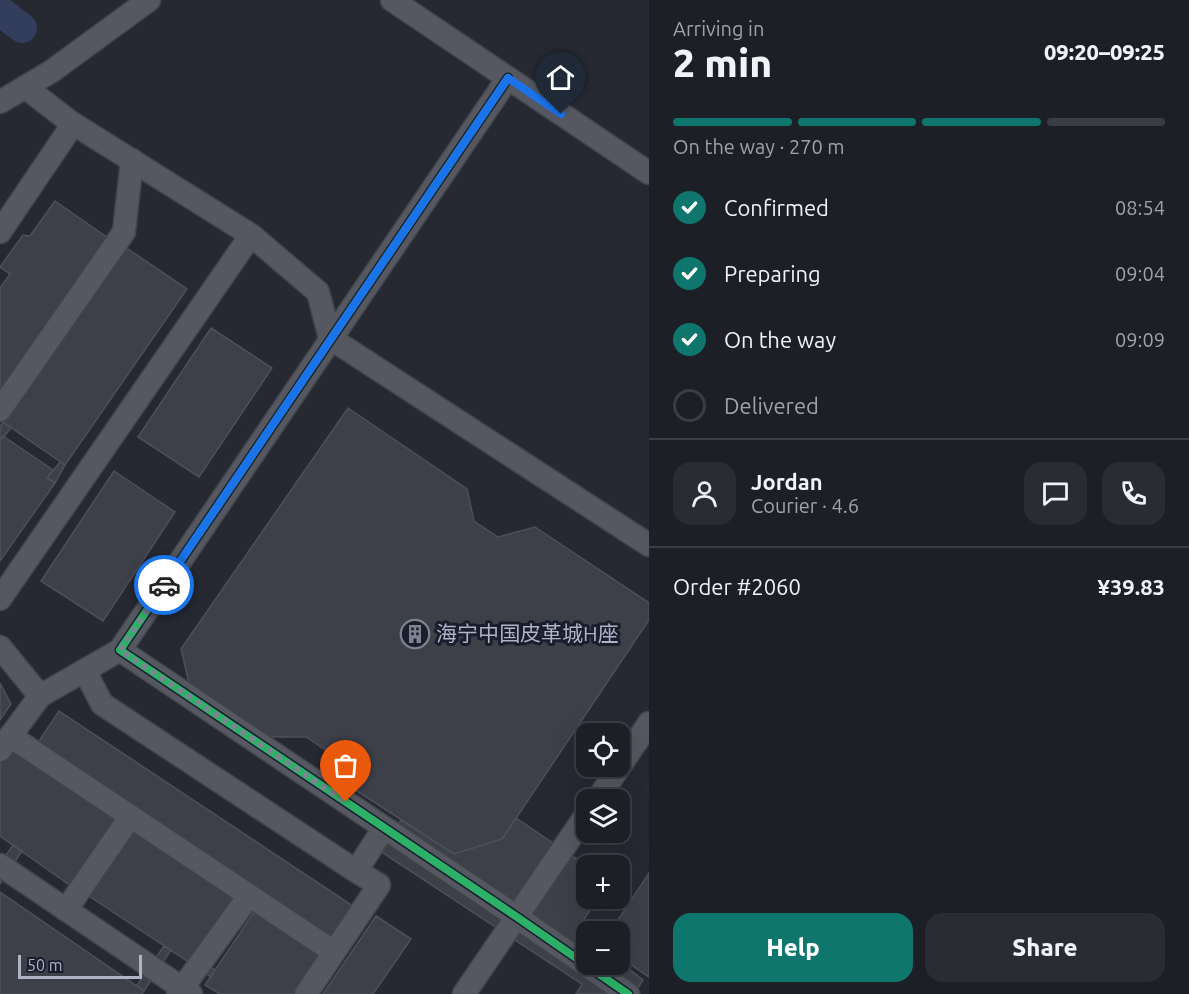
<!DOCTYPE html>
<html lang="en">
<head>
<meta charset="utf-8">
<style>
  :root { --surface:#1c1f26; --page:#292c32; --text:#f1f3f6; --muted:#a0a2a7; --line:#3a3d43; --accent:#0f766e }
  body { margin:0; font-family:Ubuntu,"Noto Sans SC",sans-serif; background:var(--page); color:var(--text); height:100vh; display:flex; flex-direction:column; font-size:22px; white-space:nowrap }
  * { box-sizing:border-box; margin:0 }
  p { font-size:20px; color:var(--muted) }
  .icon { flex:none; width:33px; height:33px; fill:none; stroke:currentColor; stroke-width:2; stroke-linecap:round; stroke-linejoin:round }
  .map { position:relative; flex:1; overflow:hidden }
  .side { display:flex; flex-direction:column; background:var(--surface); width:540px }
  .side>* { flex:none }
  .controls { position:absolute; left:576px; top:723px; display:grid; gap:12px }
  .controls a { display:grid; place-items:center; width:54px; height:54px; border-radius:12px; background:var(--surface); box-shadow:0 6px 24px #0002,0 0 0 2px var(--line); font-size:30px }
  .scale { position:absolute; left:18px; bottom:15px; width:124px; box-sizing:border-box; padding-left:6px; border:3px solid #aeb3c5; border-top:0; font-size:16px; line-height:21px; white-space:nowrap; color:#aeb3c5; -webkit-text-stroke:4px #191e2d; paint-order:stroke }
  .pin { position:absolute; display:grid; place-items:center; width:51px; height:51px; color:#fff; margin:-62px -26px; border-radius:50% 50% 50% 0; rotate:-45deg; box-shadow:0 0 6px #0007 }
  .pin .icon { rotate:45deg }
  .courier { position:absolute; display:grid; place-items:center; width:60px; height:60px; margin:-30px; border:4px solid #1a73e8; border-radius:50%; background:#fff; color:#222; box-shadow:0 2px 8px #0007 }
  .overview em { font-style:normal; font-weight:800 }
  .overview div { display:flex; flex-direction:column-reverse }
  .overview { display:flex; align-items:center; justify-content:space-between; height:102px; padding:0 24px }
  h1 { font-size:39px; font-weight:800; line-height:45px }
  .bar { display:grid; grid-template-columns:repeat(4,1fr); gap:9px 6px; align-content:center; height:72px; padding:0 24px }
  .bar i { height:8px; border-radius:4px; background:var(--line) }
  .bar .selected { background:var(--accent) }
  .bar p { grid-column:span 4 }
  .line { display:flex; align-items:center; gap:15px; padding:0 24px; border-top:2px solid var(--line) }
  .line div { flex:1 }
  .round { display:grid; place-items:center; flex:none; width:63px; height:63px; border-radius:18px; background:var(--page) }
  ol { padding:0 24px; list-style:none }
  li { display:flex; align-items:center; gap:18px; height:66px }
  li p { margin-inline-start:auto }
  li .icon { padding:6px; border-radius:50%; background:var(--accent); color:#fff; stroke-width:4 }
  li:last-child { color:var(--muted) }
  li i { width:33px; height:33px; border:3px solid var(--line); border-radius:50% }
  .cta { display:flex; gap:12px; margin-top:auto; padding:12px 24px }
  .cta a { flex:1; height:69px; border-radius:18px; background:var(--accent); color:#fff; font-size:24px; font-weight:800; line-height:69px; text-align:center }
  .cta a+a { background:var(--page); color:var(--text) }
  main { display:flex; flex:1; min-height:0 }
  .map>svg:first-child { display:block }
</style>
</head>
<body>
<main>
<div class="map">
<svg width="649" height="994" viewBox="0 0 649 994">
  <rect width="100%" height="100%" fill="#262932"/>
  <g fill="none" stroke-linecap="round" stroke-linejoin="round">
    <path stroke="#323e5c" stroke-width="30" d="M0 11 22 28"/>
  </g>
  <path fill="#3d4049" stroke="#4d505a" stroke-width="1.5" d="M55 201 108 238 0 393V288L10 274 0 267 23 235 30 236Z
    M125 247 187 289 65 465 3 422Z
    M211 328 272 368 199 477 138 437Z
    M348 408 467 489 474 521 498 537 535 527 649 603V620L502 839 454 854 346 784 336 757 306 737H270L189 683 181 649Z
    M3 422 11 428 0 441V427Z
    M3 436 53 470 47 478 55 483 0 561V441Z
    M60 462 65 465 55 483 47 478Z
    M114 471 175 512 103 621 41 581Z
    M0 683 11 704 0 720Z
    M59 711 353 906 330 941 35 747Z
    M12 746 118 820 71 886 0 836V763Z
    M516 818 587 866 586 898H598L577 930 586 938V964H620V962L643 980 634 994H576L582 984 380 851 401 820 454 854 502 839Z
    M134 827 236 894 190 963 89 896Z
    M13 845 22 851 0 884V864Z
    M649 873V977L620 957V932H610Z
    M0 892 144 991 142 994H0Z
    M256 909 325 955 299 994H220L205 985Z
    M376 916 411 939 373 994H323Z
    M164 946 171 950 144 991 137 985Z
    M194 957 215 970 211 977 190 963Z"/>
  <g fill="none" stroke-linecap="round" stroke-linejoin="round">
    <g stroke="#42444b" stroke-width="25">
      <path id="minor" d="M392 0 649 173
        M25 87 69 121 251 235 318 292 330 338 649 545
        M0 102 52 71 149 0
        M0 232 73 124
        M0 410 124 232 132 160
        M0 599 251 235
        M0 647 40 696
        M120 650 517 917 628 994
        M85 671 102 704 356 871 379 885 306 994
        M10 736 334 952
        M0 750 40 696 120 650 508 78
        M597 800 649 723
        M0 865 191 994
        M356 871 384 828
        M66 910 130 817
        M178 994 249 896
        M464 994 586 815"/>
    </g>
    <use href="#minor" stroke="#565861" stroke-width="22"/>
    <g stroke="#191e2d" stroke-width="11">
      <path id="cycleway" d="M508 78 120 650 517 917 628 994"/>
    </g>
    <use href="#cycleway" stroke="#2db169" stroke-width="8"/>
  </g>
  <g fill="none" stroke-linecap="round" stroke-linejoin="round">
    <path stroke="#7e8392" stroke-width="6" stroke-dasharray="0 10.8" d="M164 585 120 650 346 802"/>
    <path stroke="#1a73e8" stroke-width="8" d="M164 585 508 78 561 114"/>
  </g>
  <defs>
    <g id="building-ring" transform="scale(1.5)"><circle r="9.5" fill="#191e2d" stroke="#7e8392" stroke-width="1.5"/><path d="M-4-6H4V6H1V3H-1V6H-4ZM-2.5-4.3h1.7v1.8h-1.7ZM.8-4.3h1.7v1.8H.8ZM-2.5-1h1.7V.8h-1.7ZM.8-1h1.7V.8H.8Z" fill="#7e8392"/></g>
  </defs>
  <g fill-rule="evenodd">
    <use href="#building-ring" x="415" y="634"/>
  </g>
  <g text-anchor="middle" stroke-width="6" stroke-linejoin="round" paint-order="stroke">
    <g font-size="21" fill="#aeb3c5" stroke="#191e2d" text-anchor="start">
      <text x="436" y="641">海宁中国皮革城H座</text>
    </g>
  </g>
</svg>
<div class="controls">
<a><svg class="icon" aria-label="locate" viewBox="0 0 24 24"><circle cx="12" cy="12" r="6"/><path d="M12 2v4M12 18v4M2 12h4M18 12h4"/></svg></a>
<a><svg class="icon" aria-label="layers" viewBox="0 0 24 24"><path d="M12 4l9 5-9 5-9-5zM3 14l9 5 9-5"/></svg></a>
<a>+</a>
<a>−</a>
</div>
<div class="scale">50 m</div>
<div class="pin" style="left:346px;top:802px;background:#ea580c"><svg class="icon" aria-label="bag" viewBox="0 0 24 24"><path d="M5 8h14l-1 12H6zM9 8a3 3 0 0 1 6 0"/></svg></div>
<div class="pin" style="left:561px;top:114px;background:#1f2937"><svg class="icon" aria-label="home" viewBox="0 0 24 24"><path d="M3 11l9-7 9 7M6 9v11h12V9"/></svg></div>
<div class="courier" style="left:164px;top:585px"><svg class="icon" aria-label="car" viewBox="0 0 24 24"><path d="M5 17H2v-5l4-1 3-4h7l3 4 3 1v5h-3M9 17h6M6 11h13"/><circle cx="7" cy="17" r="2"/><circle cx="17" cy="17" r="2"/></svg></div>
</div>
<section class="side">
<div class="overview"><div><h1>2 min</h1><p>Arriving in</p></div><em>09:20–09:25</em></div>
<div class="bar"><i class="selected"></i><i class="selected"></i><i class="selected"></i><i></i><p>On the way · 270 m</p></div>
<ol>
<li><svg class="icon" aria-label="check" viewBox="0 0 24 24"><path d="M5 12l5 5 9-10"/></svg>Confirmed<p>08:54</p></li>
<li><svg class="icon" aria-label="check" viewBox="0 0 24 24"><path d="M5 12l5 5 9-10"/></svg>Preparing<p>09:04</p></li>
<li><svg class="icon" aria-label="check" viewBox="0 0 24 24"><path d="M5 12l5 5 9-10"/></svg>On the way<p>09:09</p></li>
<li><i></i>Delivered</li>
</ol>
<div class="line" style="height:108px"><a class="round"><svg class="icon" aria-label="person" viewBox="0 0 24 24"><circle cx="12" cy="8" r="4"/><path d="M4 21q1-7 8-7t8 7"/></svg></a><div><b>Jordan</b><p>Courier · 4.6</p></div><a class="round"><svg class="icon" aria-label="chat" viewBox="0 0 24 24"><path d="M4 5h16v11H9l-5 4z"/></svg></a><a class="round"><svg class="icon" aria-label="phone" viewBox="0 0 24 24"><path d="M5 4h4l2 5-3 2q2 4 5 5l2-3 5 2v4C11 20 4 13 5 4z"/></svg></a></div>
<div class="line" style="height:78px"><div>Order #2060</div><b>¥39.83</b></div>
<div class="cta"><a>Help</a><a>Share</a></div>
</section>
</main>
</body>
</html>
